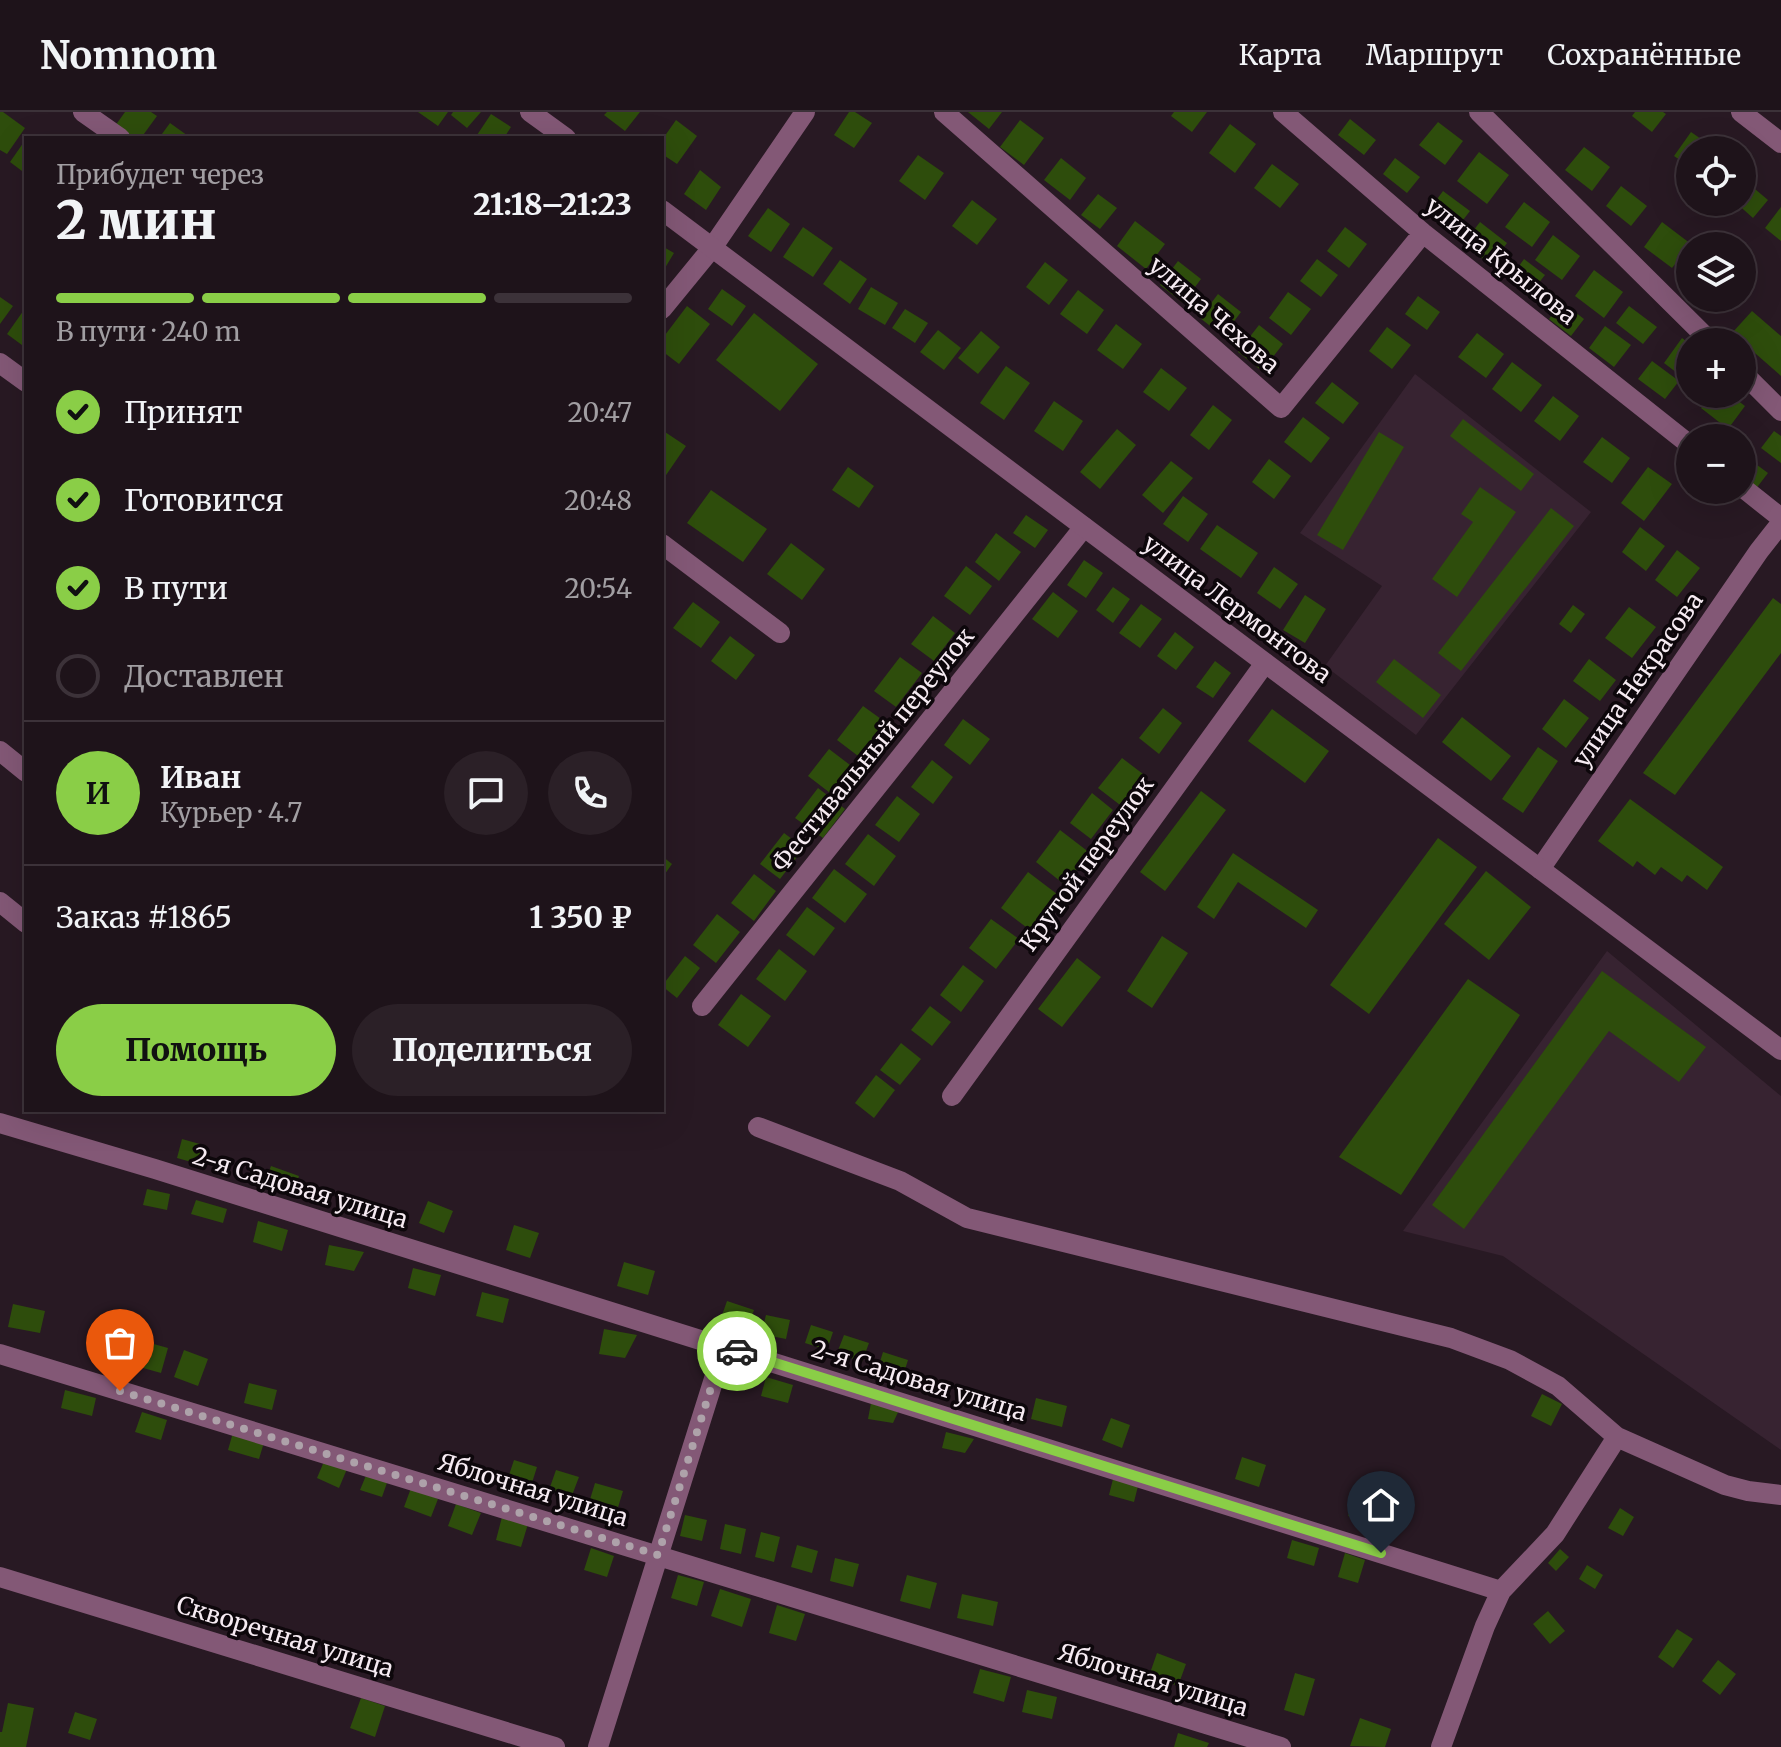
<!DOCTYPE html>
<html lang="ru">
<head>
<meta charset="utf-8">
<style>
  :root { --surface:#1e131a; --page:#2b2027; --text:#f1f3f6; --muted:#a19ea2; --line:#3c3239; --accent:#8ace47 }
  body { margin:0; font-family:Merriweather,serif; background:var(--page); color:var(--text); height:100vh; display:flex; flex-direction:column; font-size:30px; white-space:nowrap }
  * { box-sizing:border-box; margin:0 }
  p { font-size:26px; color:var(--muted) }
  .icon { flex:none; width:44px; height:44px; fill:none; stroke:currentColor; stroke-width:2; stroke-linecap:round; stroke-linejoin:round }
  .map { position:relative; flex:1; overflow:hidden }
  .panel { position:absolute; left:24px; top:24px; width:640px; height:976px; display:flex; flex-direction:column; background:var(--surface); border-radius:0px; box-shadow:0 8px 32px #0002,0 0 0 2px var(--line) }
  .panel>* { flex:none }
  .fabs { position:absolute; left:1676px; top:24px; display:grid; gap:16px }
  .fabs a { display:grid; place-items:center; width:80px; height:80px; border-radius:50%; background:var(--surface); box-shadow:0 8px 32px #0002,0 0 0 2px var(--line); font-size:40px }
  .pin { position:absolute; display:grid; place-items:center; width:68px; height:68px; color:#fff; margin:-82px -34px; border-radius:50% 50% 50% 0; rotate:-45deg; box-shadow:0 0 8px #0007 }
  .pin .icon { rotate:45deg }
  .courier { position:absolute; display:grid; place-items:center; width:80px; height:80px; margin:-40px; border:6px solid #8ace47; border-radius:50%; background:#fff; color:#222; box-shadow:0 2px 10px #0007 }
  .head em { font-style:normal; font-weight:800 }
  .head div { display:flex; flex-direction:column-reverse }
  .head { display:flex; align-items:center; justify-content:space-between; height:136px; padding:0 32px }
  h1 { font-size:52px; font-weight:800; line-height:60px }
  .bar { display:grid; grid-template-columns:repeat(4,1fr); gap:12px 8px; align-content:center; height:96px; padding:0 32px }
  .bar i { height:10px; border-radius:6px; background:var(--line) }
  .bar .selected { background:var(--accent) }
  .bar p { grid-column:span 4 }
  .line { display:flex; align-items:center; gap:20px; padding:0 32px; border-top:2px solid var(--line) }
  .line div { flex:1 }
  .round { display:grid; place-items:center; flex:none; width:84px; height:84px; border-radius:42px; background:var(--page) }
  ol { padding:0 32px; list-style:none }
  li { display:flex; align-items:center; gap:24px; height:88px }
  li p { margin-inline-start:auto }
  li .icon { padding:8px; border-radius:50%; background:var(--accent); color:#111; stroke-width:4 }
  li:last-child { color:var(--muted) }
  li i { width:44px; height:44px; border:4px solid var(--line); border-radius:50% }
  .action { display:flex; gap:16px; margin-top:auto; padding:16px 32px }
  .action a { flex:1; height:92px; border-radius:48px; background:var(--accent); color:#111; font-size:32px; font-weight:800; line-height:92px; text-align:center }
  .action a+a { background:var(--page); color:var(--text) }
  header { display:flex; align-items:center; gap:48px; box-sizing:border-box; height:112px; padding:0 40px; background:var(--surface); border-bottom:2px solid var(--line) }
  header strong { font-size:38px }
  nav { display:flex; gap:44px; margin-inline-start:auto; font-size:28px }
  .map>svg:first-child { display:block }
</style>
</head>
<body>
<header>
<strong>Nomnom</strong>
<nav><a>Карта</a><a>Маршрут</a><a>Сохранённые</a></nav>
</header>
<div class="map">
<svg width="1781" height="1635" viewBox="0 0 1781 1635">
  <rect width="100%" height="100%" fill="#281923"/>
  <path fill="#372331" d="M1415 262 1591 400 1416 623 1325 554 1382 474 1300 421Z
    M1607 839 1781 984V1338L1503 1144 1403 1119Z"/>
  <path fill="#2e4d0c" d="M0 0H3L25 16 7 42 0 38Z
    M125 0H151L157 4 141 26H132L115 14Z
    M418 0H448L438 14Z
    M453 0H481L467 16 451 3Z
    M607 0H640L625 19 604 3Z
    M849 0H855L872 11 854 36 834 23Z
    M968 0H1002L989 17Z
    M1174 0H1207L1192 20 1171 4Z
    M1635 0H1663L1666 2 1652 20 1632 4Z
    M491 2 511 15 504 26H475Z
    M1350 7 1376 28 1364 43 1338 23Z
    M676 8 697 24 677 52 662 42V28Z
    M1020 8 1044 26 1024 53 1000 35Z
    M1438 10 1463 29 1445 53 1419 33Z
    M170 11 191 26H159Z
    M1230 12 1256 32 1235 61 1209 41Z
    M1691 20 1717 38H1690V55L1674 44Z
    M26 27V62L10 50Z
    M1584 35 1610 55 1592 79 1565 58Z
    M1479 40 1509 63 1487 92 1457 69Z
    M918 43 944 61 925 88 899 69Z
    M1061 46 1086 66 1070 88 1044 68Z
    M1395 46 1420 65 1407 81 1383 62Z
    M1272 52 1299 72 1280 96 1254 76Z
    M700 58 721 75 706 98 684 82Z
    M1749 72 1768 88 1753 106 1735 90H1742V80Z
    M1621 74 1647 94 1631 114 1606 94Z
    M1443 79 1470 99 1453 121 1427 101Z
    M1098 82 1117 96 1100 117 1081 103Z
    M972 88 997 107 977 133 952 114Z
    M1524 90 1550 110 1532 135 1505 115Z
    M1781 95V129L1765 116Z
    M768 96 790 112 771 140 748 124Z
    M1135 109 1165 132 1146 157 1117 134Z
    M1480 110 1507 131 1491 153 1463 132Z
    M1662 110 1691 132 1672 156 1644 135Z
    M803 115 833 136 813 165 783 145Z
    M1345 115 1367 132 1349 156 1327 139Z
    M1553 123 1580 144 1562 168 1535 148Z
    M662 134 674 141 662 161Z
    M1317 147 1338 163 1321 185 1300 169Z
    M1524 147 1545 163 1529 183 1509 168Z
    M840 148 867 167 850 192 823 172Z
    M1178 149 1201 167 1183 191 1160 173Z
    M1045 150 1068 168 1049 193 1026 175Z
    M1594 158 1623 180 1604 206 1575 184Z
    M871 175 898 191 885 213 858 197Z
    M722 177 746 194 732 214 708 197Z
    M1078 178 1104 198 1087 222 1060 202Z
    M1288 180 1311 197 1291 223 1269 206Z
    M1218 182 1241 200 1223 224 1200 206Z
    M1418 184 1440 200 1427 218 1405 202Z
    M0 185 13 194 0 212Z
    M1562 190 1584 207 1571 224 1549 207Z
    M687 194 710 212 679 252 662 239V227Z
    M1629 194 1657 215 1643 232 1616 211Z
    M26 195V236L7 222Z
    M905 197 928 211 915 231 892 216Z
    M1752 199 1781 224V264L1732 221Z
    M754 201 818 252 780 299 716 248Z
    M1116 212 1142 232 1123 257 1097 238Z
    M1259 213 1283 232 1262 259 1238 240Z
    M1605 214 1631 233 1614 255 1589 236Z
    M1387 215 1411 233 1392 257 1369 239Z
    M938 218 961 236 944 258 920 240Z
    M981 219 1000 235 978 262 958 246Z
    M1477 221 1504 242 1486 266 1458 245Z
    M1682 226 1690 232V260L1685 267 1664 251Z
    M1652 249 1679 269 1665 287 1638 267Z
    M1512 250 1542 273 1521 300 1492 277Z
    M1006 254 1030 271 1004 308 980 291Z
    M1161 256 1187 276 1169 299 1143 280Z
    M1332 270 1359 291 1343 312 1315 291Z
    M1712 282H1729L1745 294 1728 317 1701 296Z
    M1553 284 1579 304 1560 329 1534 309Z
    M1054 289 1083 309 1063 339 1034 319Z
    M1213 293 1232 308 1209 338 1190 323Z
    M1303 305 1330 326 1311 351 1284 330Z
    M1463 307 1534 362 1521 379 1450 324Z
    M1117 317 1136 333 1100 377 1080 360Z
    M662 318 686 334 662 369Z
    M1774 319 1781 324V351L1761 336Z
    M1379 320 1404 335 1343 438 1317 423Z
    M1602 325 1630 346 1612 371 1583 350Z
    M1269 347 1291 364 1274 387 1252 370Z
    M1749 347 1768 361 1755 378 1742 368V357Z
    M1171 349 1193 366 1163 401 1142 383Z
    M848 355 874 374 859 396 832 378Z
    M1648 355 1672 372 1644 409 1621 391Z
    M1480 375 1516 400 1457 485 1432 467 1473 410 1461 402Z
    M711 378 767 417 743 450 687 411Z
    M1183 384 1208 402 1188 430 1163 412Z
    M1551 396 1574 414 1461 559 1438 541Z
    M1026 403 1048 418 1035 436 1013 421Z
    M1217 413 1258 441 1241 466 1200 437Z
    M1640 415 1665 434 1646 459 1622 440Z
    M996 421 1021 440 999 469 975 450Z
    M791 431 825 457 802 488 767 462Z
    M1677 438 1700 456 1677 485 1655 468Z
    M1084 448 1103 461 1086 486 1067 473Z
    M966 454 992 474 970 503 944 484Z
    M1274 455 1298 472 1280 497 1257 481Z
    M1113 475 1130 487 1113 511 1096 498Z
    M1053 480 1078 499 1058 526 1032 507Z
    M1305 483 1326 497 1305 531 1283 518Z
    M1773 486 1781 492V541L1675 683 1643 661Z
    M693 490 720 510 701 536 673 516Z
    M1141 492 1162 507 1140 536 1119 521Z
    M1573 493 1585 502 1571 521 1559 512Z
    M1629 495 1656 515 1632 546 1605 526Z
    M933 504 955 521 934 549 911 532Z
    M1175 520 1194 535 1176 558 1157 544Z
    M730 524 755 543 736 568 711 549Z
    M900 545 922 561 896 595 874 579Z
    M1394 547 1441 583 1423 606 1376 570Z
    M1589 547 1616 568 1600 589 1573 569Z
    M1215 549 1231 561 1213 586 1196 575Z
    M1564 587 1589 606 1566 636 1542 617Z
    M863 594 888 612 862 647 837 628Z
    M1163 596 1182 611 1159 642 1139 626Z
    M1272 597 1329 639 1305 671 1248 629Z
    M1462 605 1511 644 1491 669 1442 630Z
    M963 607 990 627 970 653 944 633Z
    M1538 635 1558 649 1523 701 1502 687Z
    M829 637 854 656 834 684 808 664Z
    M1122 646 1147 665 1124 696 1098 676Z
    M932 648 953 665 933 692 911 675Z
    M818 676 845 697 823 726 795 706Z
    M1201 679 1226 698 1165 779 1140 760Z
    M1092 681 1113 698 1091 727 1070 711Z
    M897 684 920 702 899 730 875 713Z
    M1630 687 1723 755 1707 778 1687 763 1682 770 1661 755 1655 763 1637 749 1633 755 1598 729Z
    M1060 718 1090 741 1065 773 1036 750Z
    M784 721 804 736 780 767 760 752Z
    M868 722 896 744 874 774 845 752Z
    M1438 726 1477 755 1369 902 1330 873Z
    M1233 741 1318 798 1306 816 1238 770 1214 807 1197 795Z
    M662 744 672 752 662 766Z
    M834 757 867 782 845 811 812 786Z
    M1486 759 1531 795 1489 848 1444 812Z
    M1028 760 1057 782 1030 818 1001 796Z
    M754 762 776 779 754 809 731 791Z
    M807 795 835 816 814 844 786 823Z
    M717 802 740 820 716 851 693 833Z
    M991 807 1019 827 996 857 969 836Z
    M1162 824 1188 841 1152 896 1127 879Z
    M779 837 807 859 785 889 756 867Z
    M685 844 700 856 677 886 662 874Z
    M1077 846 1101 865 1062 915 1038 897Z
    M963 853 984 869 961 900 940 883Z
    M1602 859 1706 935 1679 970 1609 919 1464 1117 1432 1093Z
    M1468 867 1520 903 1401 1083 1339 1045Z
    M741 882 771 904 748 935 718 913Z
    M930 894 951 910 932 934 911 918Z
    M901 931 921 947 900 973 880 958Z
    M876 963 895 978 874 1006 855 991Z
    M182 1027 207 1034 202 1053 177 1046Z
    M271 1054 299 1064 293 1083 264 1073Z
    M147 1077 170 1082 167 1098 143 1093Z
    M196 1088 227 1097 223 1111 191 1102Z
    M428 1089 453 1099 444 1121 419 1111Z
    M258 1109 288 1118 282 1139 253 1130Z
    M514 1113 539 1121 530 1146 506 1138Z
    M329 1133 364 1140 354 1159 325 1153Z
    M624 1150 655 1159 648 1183 617 1174Z
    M413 1156 441 1163 435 1184 408 1176Z
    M482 1180 509 1187 503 1211 476 1204Z
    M727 1189 754 1198 748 1215 721 1206Z
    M13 1192 45 1199 40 1221 8 1215Z
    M766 1203 790 1208 786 1227 761 1222Z
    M811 1213 833 1220 827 1238 805 1231Z
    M604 1217 637 1223 625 1246 599 1242Z
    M844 1223 869 1231 862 1250 837 1241Z
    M143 1229 168 1236 161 1261 136 1254Z
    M184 1238 208 1247 198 1274 174 1265Z
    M883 1240 908 1248 902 1267 877 1259Z
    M723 1253 755 1258 753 1275 721 1269Z
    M766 1265 793 1273 788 1291 761 1284Z
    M249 1271 277 1278 272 1298 244 1291Z
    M65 1278 96 1286 92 1304 61 1296Z
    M1542 1282 1562 1292 1551 1314 1531 1304Z
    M1036 1286 1067 1294 1062 1315 1031 1307Z
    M871 1291 900 1296 893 1311 868 1307Z
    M142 1300 167 1308 161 1328 135 1320Z
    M1111 1306 1130 1313 1122 1336 1102 1328Z
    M234 1317 265 1327 259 1347 228 1338Z
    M946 1320 974 1327 965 1341 942 1336Z
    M1242 1345 1266 1353 1259 1375 1235 1367Z
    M325 1347 347 1357 339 1376 317 1366Z
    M514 1348 537 1355 531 1374 508 1366Z
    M556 1358 579 1365 571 1386 549 1378Z
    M367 1361 388 1368 382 1385 360 1378Z
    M1113 1367 1138 1374 1134 1390 1109 1383Z
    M1360 1367 1382 1374 1371 1411 1348 1404Z
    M595 1371 623 1379 616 1402 588 1394Z
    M411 1376 438 1387 431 1405 404 1395Z
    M456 1392 481 1401 472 1423 448 1414Z
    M1620 1396 1634 1405 1623 1424 1608 1416Z
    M685 1403 707 1408 702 1429 680 1424Z
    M502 1405 528 1412 521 1435 496 1428Z
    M725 1412 746 1417 741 1442 720 1437Z
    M761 1420 780 1425 774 1450 755 1445Z
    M1292 1428 1319 1436 1314 1454 1287 1446Z
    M797 1433 818 1439 812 1461 791 1455Z
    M591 1436 614 1444 607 1465 584 1458Z
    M1560 1437 1569 1445 1556 1459 1548 1451Z
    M1345 1441 1365 1448 1358 1471 1338 1465Z
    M835 1446 859 1452 853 1475 830 1469Z
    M1587 1453 1603 1463 1595 1477 1579 1467Z
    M678 1463 704 1470 697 1494 671 1486Z
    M907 1463 937 1471 930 1497 900 1489Z
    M720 1477 751 1487 742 1515 711 1504Z
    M962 1482 998 1490 993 1514 957 1506Z
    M777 1493 805 1502 796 1529 769 1521Z
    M1548 1499 1565 1519 1550 1532 1533 1512Z
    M1677 1517 1693 1527 1673 1556 1658 1545Z
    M1157 1541 1186 1552 1178 1574 1149 1564Z
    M1718 1548 1736 1562 1720 1583 1702 1569Z
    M980 1557 1011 1565 1004 1590 973 1581Z
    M1295 1561 1315 1567 1304 1604 1284 1598Z
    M1027 1578 1057 1585 1052 1607 1022 1600Z
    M361 1586 385 1594 375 1625 350 1616Z
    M8 1591 34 1596 26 1635H0V1620H2Z
    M75 1600 97 1607 90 1628 68 1621Z
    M1360 1606 1391 1617 1385 1635 1350 1634Z
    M1178 1621 1209 1631 1207 1635H1174Z"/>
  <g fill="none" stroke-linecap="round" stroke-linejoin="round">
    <path stroke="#835876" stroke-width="20" d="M83 0 120 26
      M944 0 1281 296 1423 121
      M1283 0 1423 121 1690 333
      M1479 0 1711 230
      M662 197 712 136 805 0
      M0 251 26 270
      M1742 260 1781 299
      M1742 375 1781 406
      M662 432 780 521
      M0 639 26 660
      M1540 757 1759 439 1781 411
      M0 790 26 811
      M702 894 1084 415
      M952 984 1265 551
      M0 1011 155 1057 1501 1479
      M758 1015 900 1069 967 1106 1451 1226 1510 1248 1558 1274 1617 1325
      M0 1242 1281 1635
      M0 1465 555 1635
      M598 1635 724 1235
      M1441 1635 1485 1514 1501 1479 1555 1422 1617 1325 1725 1373 1748 1379 1781 1383"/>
    <path stroke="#835876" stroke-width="20" d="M530 0 566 26
      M1741 0 1781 31
      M662 98 1781 938"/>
  </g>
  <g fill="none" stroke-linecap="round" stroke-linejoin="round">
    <path stroke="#aea2aa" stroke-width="8" stroke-dasharray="0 14.4" d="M120 1279 658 1443 724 1235 737 1239"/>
    <path stroke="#8ace47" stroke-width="10" d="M737 1239 1381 1441"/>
  </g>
  <g text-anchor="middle" stroke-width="7" stroke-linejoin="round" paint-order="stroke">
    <g font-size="24" fill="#f6ebf2" stroke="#0d070b">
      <text transform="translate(1501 149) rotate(39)" y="8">улица Крылова</text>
      <text transform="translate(1214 203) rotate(41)" y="8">улица Чехова</text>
      <text transform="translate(1237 497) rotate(37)" y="8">улица Лермонтова</text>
      <text transform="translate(1638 568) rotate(-55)" y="8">улица Некрасова</text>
      <text transform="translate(873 638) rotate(-51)" y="8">Фестивальный переулок</text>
      <text transform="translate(1087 752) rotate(-54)" y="8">Крутой переулок</text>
      <text transform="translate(300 1076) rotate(17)" y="8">2-я Садовая улица</text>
      <text transform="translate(919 1269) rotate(17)" y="8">2-я Садовая улица</text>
      <text transform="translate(533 1378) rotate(17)" y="8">Яблочная улица</text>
      <text transform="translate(285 1525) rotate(17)" y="8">Скворечная улица</text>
      <text transform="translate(1153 1568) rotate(17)" y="8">Яблочная улица</text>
    </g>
  </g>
</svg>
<div class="fabs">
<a><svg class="icon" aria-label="locate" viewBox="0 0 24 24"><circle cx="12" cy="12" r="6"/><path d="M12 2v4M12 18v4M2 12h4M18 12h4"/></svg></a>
<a><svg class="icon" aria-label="layers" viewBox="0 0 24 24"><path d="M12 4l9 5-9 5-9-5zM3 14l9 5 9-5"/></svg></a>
<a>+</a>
<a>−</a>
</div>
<div class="pin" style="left:120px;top:1279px;background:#ea580c"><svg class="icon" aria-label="bag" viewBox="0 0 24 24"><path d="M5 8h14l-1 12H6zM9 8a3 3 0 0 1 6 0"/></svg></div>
<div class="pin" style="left:1381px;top:1441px;background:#1f2937"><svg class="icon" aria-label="home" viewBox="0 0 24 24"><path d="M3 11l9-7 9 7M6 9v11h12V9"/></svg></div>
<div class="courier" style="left:737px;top:1239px"><svg class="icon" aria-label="car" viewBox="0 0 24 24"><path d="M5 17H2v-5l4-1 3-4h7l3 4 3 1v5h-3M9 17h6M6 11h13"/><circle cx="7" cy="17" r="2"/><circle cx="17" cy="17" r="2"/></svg></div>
<section class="panel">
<div class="head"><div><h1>2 мин</h1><p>Прибудет через</p></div><em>21:18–21:23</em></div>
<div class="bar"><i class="selected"></i><i class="selected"></i><i class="selected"></i><i></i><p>В пути · 240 m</p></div>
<ol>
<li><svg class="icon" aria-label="check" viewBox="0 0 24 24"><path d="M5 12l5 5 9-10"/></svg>Принят<p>20:47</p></li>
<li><svg class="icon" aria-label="check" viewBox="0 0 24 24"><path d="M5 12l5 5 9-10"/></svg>Готовится<p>20:48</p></li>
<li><svg class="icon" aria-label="check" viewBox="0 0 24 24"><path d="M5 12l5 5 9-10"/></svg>В пути<p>20:54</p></li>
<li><i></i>Доставлен</li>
</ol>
<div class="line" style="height:144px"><b class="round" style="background:var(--accent);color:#111">И</b><div><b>Иван</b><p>Курьер · 4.7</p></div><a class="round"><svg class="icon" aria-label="chat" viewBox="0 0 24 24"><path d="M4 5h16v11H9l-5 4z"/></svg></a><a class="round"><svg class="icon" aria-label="phone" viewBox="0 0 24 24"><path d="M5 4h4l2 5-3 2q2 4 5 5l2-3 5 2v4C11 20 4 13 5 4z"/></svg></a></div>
<div class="line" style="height:104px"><div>Заказ #1865</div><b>1 350 ₽</b></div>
<div class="action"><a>Помощь</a><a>Поделиться</a></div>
</section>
</div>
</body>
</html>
